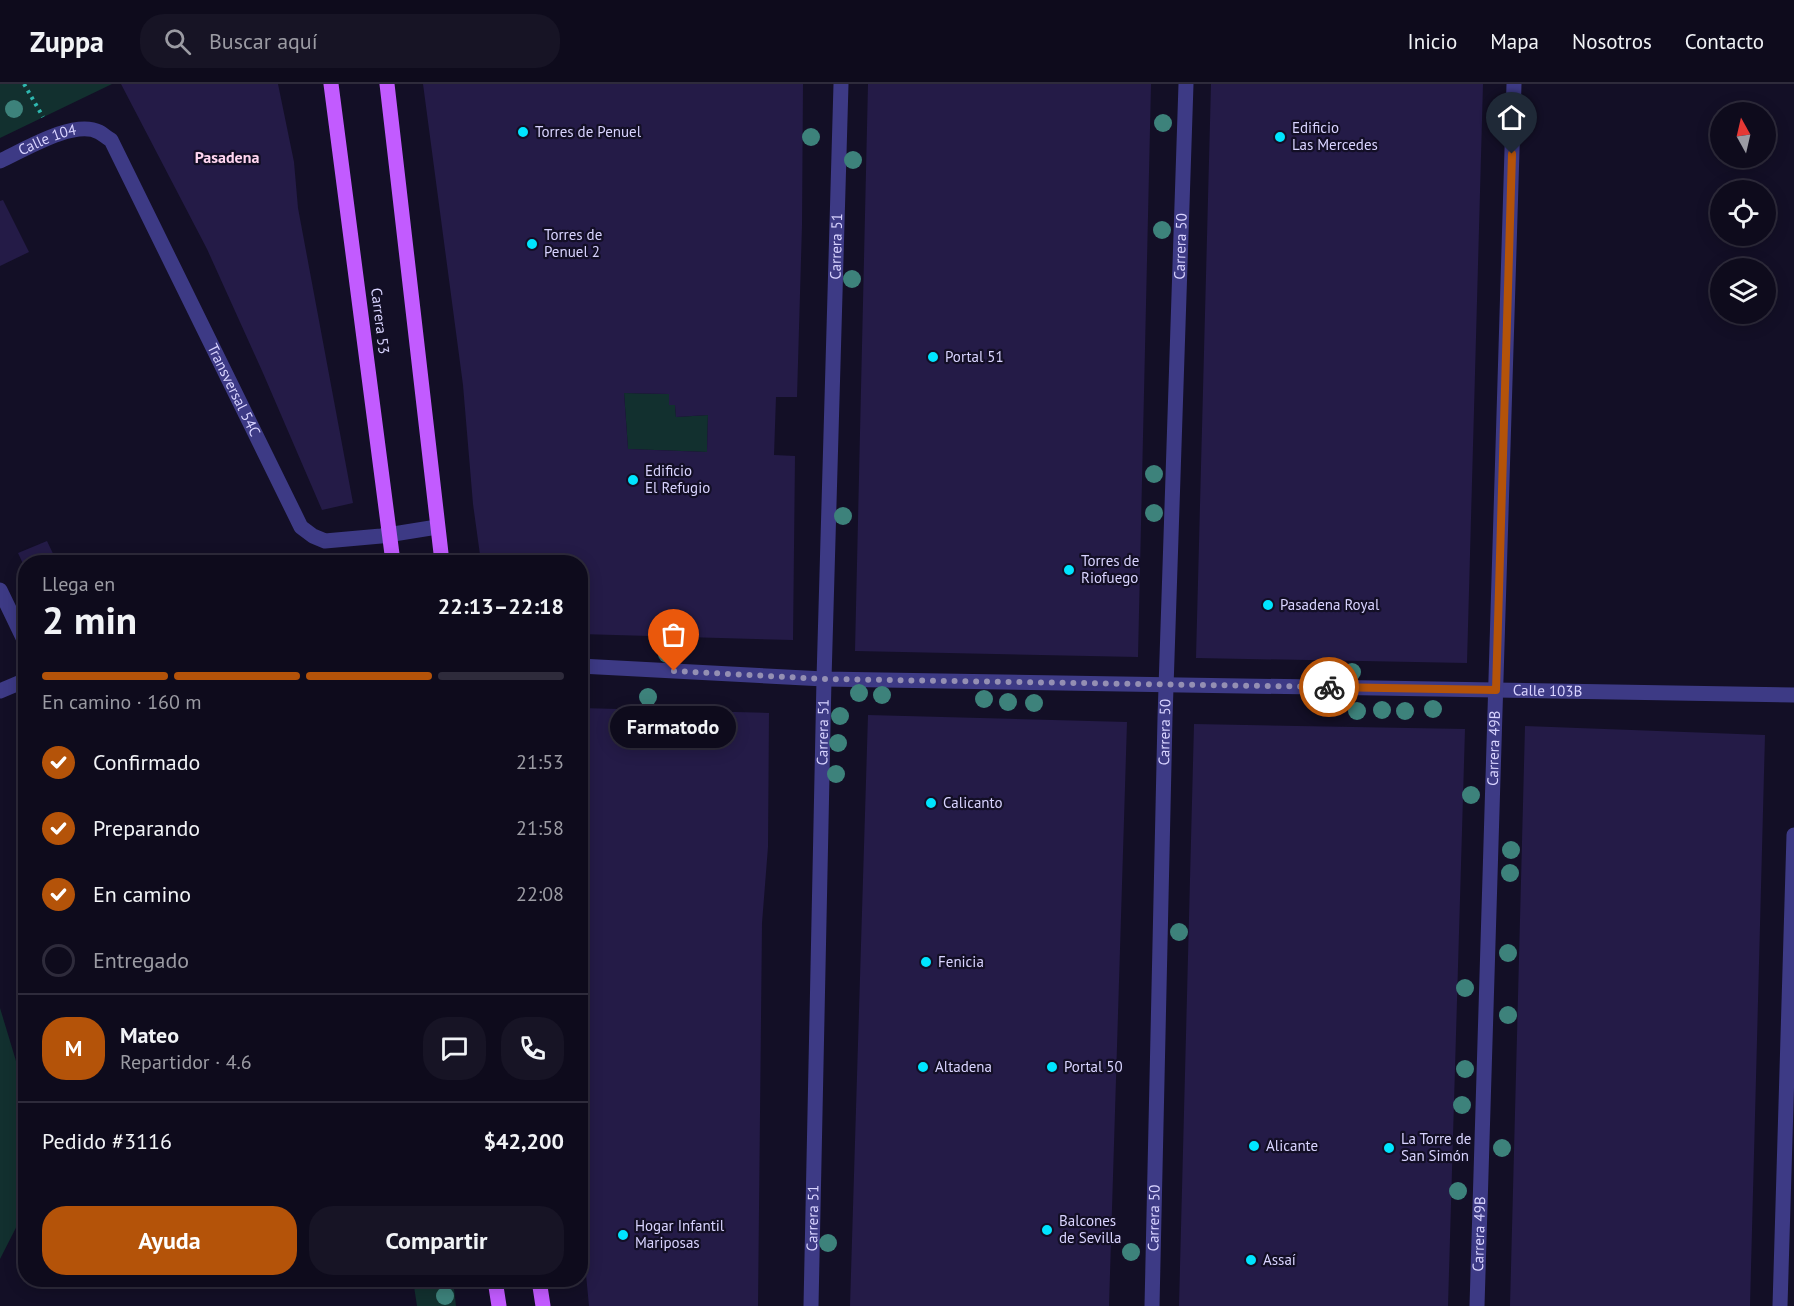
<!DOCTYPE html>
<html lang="es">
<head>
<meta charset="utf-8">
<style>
  :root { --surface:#0e0b1c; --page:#171425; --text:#f1f3f6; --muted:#9b9ba3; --line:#2e2b3b; --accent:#b45309 }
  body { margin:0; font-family:"PT Sans",sans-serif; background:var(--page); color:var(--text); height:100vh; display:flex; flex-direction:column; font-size:22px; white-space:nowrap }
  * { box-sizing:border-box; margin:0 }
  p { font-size:20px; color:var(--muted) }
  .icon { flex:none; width:33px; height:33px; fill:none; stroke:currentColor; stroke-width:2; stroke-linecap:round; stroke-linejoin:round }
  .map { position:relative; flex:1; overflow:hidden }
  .side { position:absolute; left:18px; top:471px; width:570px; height:732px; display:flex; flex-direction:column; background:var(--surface); border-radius:24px; box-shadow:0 3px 15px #0003,0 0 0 2px var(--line) }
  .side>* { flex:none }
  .needle { width:39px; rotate:352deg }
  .tools { position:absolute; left:1710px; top:18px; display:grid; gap:12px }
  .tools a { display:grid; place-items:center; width:66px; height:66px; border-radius:50%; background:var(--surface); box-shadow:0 3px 15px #0003,0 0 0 2px var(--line); font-size:30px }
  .pin { position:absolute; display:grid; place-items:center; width:51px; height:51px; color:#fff; margin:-62px -26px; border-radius:50% 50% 50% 0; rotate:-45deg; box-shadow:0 0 6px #0007 }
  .pin .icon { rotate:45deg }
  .courier { position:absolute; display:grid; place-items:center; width:60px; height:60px; margin:-30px; border:4px solid #b45309; border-radius:50%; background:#fff; color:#222; box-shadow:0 2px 8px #0007 }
  .bubble { position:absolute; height:42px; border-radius:21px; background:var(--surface); box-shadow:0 3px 15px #0003,0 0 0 2px var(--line); font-size:20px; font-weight:700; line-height:42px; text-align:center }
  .overview em { font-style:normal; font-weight:700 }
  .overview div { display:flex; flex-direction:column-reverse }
  .overview { display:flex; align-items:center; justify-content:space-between; height:102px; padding:0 24px }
  h1 { font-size:39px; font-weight:700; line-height:45px }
  .bar { display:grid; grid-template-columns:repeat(4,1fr); gap:9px 6px; align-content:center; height:72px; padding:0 24px }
  .bar i { height:8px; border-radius:4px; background:var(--line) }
  .bar .on { background:var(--accent) }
  .bar p { grid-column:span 4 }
  .line { display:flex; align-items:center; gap:15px; padding:0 24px; border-top:2px solid var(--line) }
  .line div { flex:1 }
  .round { display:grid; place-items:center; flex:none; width:63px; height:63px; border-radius:24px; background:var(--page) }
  ol { padding:0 24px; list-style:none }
  li { display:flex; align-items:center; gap:18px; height:66px }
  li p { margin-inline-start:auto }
  li .icon { padding:6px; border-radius:50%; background:var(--accent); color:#fff; stroke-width:4 }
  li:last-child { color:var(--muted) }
  li i { width:33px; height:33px; border:3px solid var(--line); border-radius:50% }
  .cta { display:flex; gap:12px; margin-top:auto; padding:12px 24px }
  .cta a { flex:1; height:69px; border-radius:24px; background:var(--accent); color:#fff; font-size:24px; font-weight:700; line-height:69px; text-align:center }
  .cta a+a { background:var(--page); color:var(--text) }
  header { display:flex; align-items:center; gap:36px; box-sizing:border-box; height:84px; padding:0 30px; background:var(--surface); border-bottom:2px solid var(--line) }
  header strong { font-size:28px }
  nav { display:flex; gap:33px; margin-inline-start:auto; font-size:21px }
  .search { width:420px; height:54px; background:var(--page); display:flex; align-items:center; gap:15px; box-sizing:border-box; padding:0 21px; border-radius:24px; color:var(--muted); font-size:22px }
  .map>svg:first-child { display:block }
</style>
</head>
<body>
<header>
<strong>Zuppa</strong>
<div class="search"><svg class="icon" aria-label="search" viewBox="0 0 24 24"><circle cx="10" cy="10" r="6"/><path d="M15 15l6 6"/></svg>Buscar aquí</div>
<nav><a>Inicio</a><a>Mapa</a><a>Nosotros</a><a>Contacto</a></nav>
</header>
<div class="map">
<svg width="1794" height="1222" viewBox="0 0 1794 1222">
  <rect width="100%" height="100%" fill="#130f26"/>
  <path fill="#12302f" d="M0 0H112L0 54Z
    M624 309 669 310V321H675L676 333 708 331 707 368 628 365Z
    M0 924 26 1010 25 1126 0 1175Z
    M413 1196H453L456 1222H417Z"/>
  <path fill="#241b47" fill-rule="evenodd" d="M121 0H278L294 78 298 124 353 419 322 426 263 289 207 165Z
    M423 0H803L802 141 797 313H776L774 371 795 372 793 556 580 550V478H481L473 420 463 301ZM624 309 669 310V321H675L676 333 708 331 707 368 628 365Z
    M868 0H1151L1138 573 855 567Z
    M1211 0H1483L1467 579 1196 574Z
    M3 116 29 168 0 182V117Z
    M47 457 57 478H26V486L18 469Z
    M580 624 769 629 768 763 762 839 758 1222H589L580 1127Z
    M868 631 1127 638 1109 1222H850Z
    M1194 640 1465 645 1448 1222H1179Z
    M1525 642 1765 651 1750 1222H1510Z"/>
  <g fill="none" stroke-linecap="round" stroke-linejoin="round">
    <path stroke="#2fb8b0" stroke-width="4" stroke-dasharray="3 4.5" stroke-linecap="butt" d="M24 0 43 33"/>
    <g stroke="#3d3a85" stroke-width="15">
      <path id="s1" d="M0 77C24 66 74 35 99 48 103 50 107 54 111 56L301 443 313 452 325 457 381 452 437 443"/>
      <path d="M0 506 26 560"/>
      <path id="s2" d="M580 582 824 595 1794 611"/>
      <path d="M0 607 26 596"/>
      <path id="s3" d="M811 1222 824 595 841 0"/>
      <path id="s4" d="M1152 1222 1165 634 1186 0"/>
      <path id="s5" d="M1477 1222 1514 0"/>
      <path d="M1780 1222 1794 751"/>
    </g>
    <path stroke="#c25bff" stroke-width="15" d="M331 0 393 478
      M387 0 442 478
      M495 1196 499 1222
      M539 1196 543 1222"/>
  </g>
  <g fill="#3d827b">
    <circle cx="14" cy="25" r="9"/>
    <circle cx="1163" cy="39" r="9"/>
    <circle cx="811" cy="53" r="9"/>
    <circle cx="853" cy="76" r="9"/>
    <circle cx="1162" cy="146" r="9"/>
    <circle cx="852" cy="195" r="9"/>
    <circle cx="1154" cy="390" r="9"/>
    <circle cx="1154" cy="429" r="9"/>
    <circle cx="843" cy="432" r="9"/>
    <circle cx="667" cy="570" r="9"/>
    <circle cx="1352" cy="588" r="9"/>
    <circle cx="859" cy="609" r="9"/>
    <circle cx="882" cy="611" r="9"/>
    <circle cx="648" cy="613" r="9"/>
    <circle cx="984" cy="615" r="9"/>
    <circle cx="1008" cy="618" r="9"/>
    <circle cx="1034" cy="619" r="9"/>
    <circle cx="1433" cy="625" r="9"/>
    <circle cx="1382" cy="626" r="9"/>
    <circle cx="1357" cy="627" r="9"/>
    <circle cx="1405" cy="627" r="9"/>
    <circle cx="840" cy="632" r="9"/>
    <circle cx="838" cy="659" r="9"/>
    <circle cx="836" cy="690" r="9"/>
    <circle cx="1471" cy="711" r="9"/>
    <circle cx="1511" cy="766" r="9"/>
    <circle cx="1510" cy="789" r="9"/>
    <circle cx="1179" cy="848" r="9"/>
    <circle cx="1508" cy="869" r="9"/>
    <circle cx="1465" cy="904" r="9"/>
    <circle cx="1508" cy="931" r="9"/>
    <circle cx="1465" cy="985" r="9"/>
    <circle cx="1462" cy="1021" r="9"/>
    <circle cx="1502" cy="1064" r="9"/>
    <circle cx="1458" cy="1107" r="9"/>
    <circle cx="828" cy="1159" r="9"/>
    <circle cx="1131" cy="1168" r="9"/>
    <circle cx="445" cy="1212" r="9"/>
  </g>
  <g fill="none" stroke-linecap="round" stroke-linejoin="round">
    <path stroke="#948fb3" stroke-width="6" stroke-dasharray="0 10.8" d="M674 587 824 595 1329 603"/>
    <path stroke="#b45309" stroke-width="8" d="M1329 603 1496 606 1512 70"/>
  </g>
  <g fill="#00e5ff" stroke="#130f26" stroke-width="2">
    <circle cx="523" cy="48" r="6"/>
    <circle cx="1280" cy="53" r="6"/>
    <circle cx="532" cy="160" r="6"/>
    <circle cx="933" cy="273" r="6"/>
    <circle cx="633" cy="396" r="6"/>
    <circle cx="1069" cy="486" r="6"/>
    <circle cx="1268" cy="521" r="6"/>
    <circle cx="931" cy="719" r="6"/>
    <circle cx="926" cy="878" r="6"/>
    <circle cx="923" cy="983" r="6"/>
    <circle cx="1052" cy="983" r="6"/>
    <circle cx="1254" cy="1062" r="6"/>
    <circle cx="1389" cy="1064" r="6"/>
    <circle cx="1047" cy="1146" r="6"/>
    <circle cx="623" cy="1151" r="6"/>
    <circle cx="1251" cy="1176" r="6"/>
  </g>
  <g text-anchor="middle" stroke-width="4.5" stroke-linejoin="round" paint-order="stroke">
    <g font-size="15" fill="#d9d4ff" stroke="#130f26" text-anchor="start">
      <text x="1292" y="49">Edificio<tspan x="1292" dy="17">Las Mercedes</tspan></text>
      <text x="535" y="53">Torres de Penuel</text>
      <text x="544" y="156">Torres de<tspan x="544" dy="17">Penuel 2</tspan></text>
      <text x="945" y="278">Portal 51</text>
      <text x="645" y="392">Edificio<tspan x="645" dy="17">El Refugio</tspan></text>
      <text x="1081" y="482">Torres de<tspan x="1081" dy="17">Riofuego</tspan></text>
      <text x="1280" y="526">Pasadena Royal</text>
      <text x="943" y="724">Calicanto</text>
      <text x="938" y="883">Fenicia</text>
      <text x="935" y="988">Altadena</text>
      <text x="1064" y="988">Portal 50</text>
      <text x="1401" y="1060">La Torre de<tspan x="1401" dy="17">San Simón</tspan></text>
      <text x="1266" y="1067">Alicante</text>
      <text x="1059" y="1142">Balcones<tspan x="1059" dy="17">de Sevilla</tspan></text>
      <text x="635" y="1147">Hogar Infantil<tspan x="635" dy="17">Mariposas</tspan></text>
      <text x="1263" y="1181">Assaí</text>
    </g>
    <g font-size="15" fill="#d9d4ff" stroke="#130f26">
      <text dy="5" stroke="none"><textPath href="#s1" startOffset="52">Calle 104</textPath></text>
      <text dy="5" stroke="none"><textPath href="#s3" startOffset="1060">Carrera 51</textPath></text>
      <text dy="5" stroke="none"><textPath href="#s4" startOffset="1060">Carrera 50</textPath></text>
      <text transform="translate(380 237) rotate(83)" y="5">Carrera 53</text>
      <text dy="5" stroke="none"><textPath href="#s1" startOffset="399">Transversal 54C</textPath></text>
      <text dy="5" stroke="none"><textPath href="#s2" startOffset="968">Calle 103B</textPath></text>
      <text dy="5" stroke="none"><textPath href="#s3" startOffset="574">Carrera 51</textPath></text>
      <text dy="5" stroke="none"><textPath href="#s4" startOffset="574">Carrera 50</textPath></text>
      <text dy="5" stroke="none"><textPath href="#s5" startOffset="558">Carrera 49B</textPath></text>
      <text dy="5" stroke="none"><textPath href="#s3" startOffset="88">Carrera 51</textPath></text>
      <text dy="5" stroke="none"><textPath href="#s4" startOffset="88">Carrera 50</textPath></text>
      <text dy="5" stroke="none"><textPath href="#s5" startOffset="72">Carrera 49B</textPath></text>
    </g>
    <g font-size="16" font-weight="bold" fill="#ffd6f0" stroke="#130f26">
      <text x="227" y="79">Pasadena</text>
    </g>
  </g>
</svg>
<div class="tools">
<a><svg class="needle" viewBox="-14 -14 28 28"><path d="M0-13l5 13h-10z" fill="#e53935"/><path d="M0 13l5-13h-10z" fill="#9b9ba3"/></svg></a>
<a><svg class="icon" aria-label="locate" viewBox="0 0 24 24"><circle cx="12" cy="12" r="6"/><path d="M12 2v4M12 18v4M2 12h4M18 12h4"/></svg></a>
<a><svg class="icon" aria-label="layers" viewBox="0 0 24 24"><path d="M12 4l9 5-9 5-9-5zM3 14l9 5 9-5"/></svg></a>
</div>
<div class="pin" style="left:674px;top:587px;background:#ea580c"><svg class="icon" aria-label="bag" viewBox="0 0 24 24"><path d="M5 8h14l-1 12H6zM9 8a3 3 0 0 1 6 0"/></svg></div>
<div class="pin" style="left:1512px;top:70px;background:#1f2937"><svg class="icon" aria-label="home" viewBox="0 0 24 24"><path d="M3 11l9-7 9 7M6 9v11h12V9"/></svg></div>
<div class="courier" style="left:1329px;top:603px"><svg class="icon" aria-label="bike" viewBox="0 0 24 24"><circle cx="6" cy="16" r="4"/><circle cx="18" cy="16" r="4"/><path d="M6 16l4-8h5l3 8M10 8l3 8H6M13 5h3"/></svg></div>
<div class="bubble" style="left:610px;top:622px;width:126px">Farmatodo</div>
<section class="side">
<div class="overview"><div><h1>2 min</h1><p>Llega en</p></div><em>22:13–22:18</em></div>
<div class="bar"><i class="on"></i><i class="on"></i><i class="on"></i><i></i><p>En camino · 160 m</p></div>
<ol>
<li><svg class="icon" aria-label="check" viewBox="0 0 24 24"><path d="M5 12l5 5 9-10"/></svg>Confirmado<p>21:53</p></li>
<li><svg class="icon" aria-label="check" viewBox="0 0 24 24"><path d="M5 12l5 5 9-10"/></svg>Preparando<p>21:58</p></li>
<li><svg class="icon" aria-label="check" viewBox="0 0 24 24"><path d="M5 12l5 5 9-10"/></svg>En camino<p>22:08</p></li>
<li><i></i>Entregado</li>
</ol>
<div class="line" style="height:108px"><b class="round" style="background:var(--accent);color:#fff">M</b><div><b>Mateo</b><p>Repartidor · 4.6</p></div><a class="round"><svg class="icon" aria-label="chat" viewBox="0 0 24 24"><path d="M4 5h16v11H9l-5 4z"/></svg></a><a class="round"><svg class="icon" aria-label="phone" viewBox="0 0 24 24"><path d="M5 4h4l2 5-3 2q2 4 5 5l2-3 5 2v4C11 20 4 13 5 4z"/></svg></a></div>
<div class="line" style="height:78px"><div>Pedido #3116</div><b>$42,200</b></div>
<div class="cta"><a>Ayuda</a><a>Compartir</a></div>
</section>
</div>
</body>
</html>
